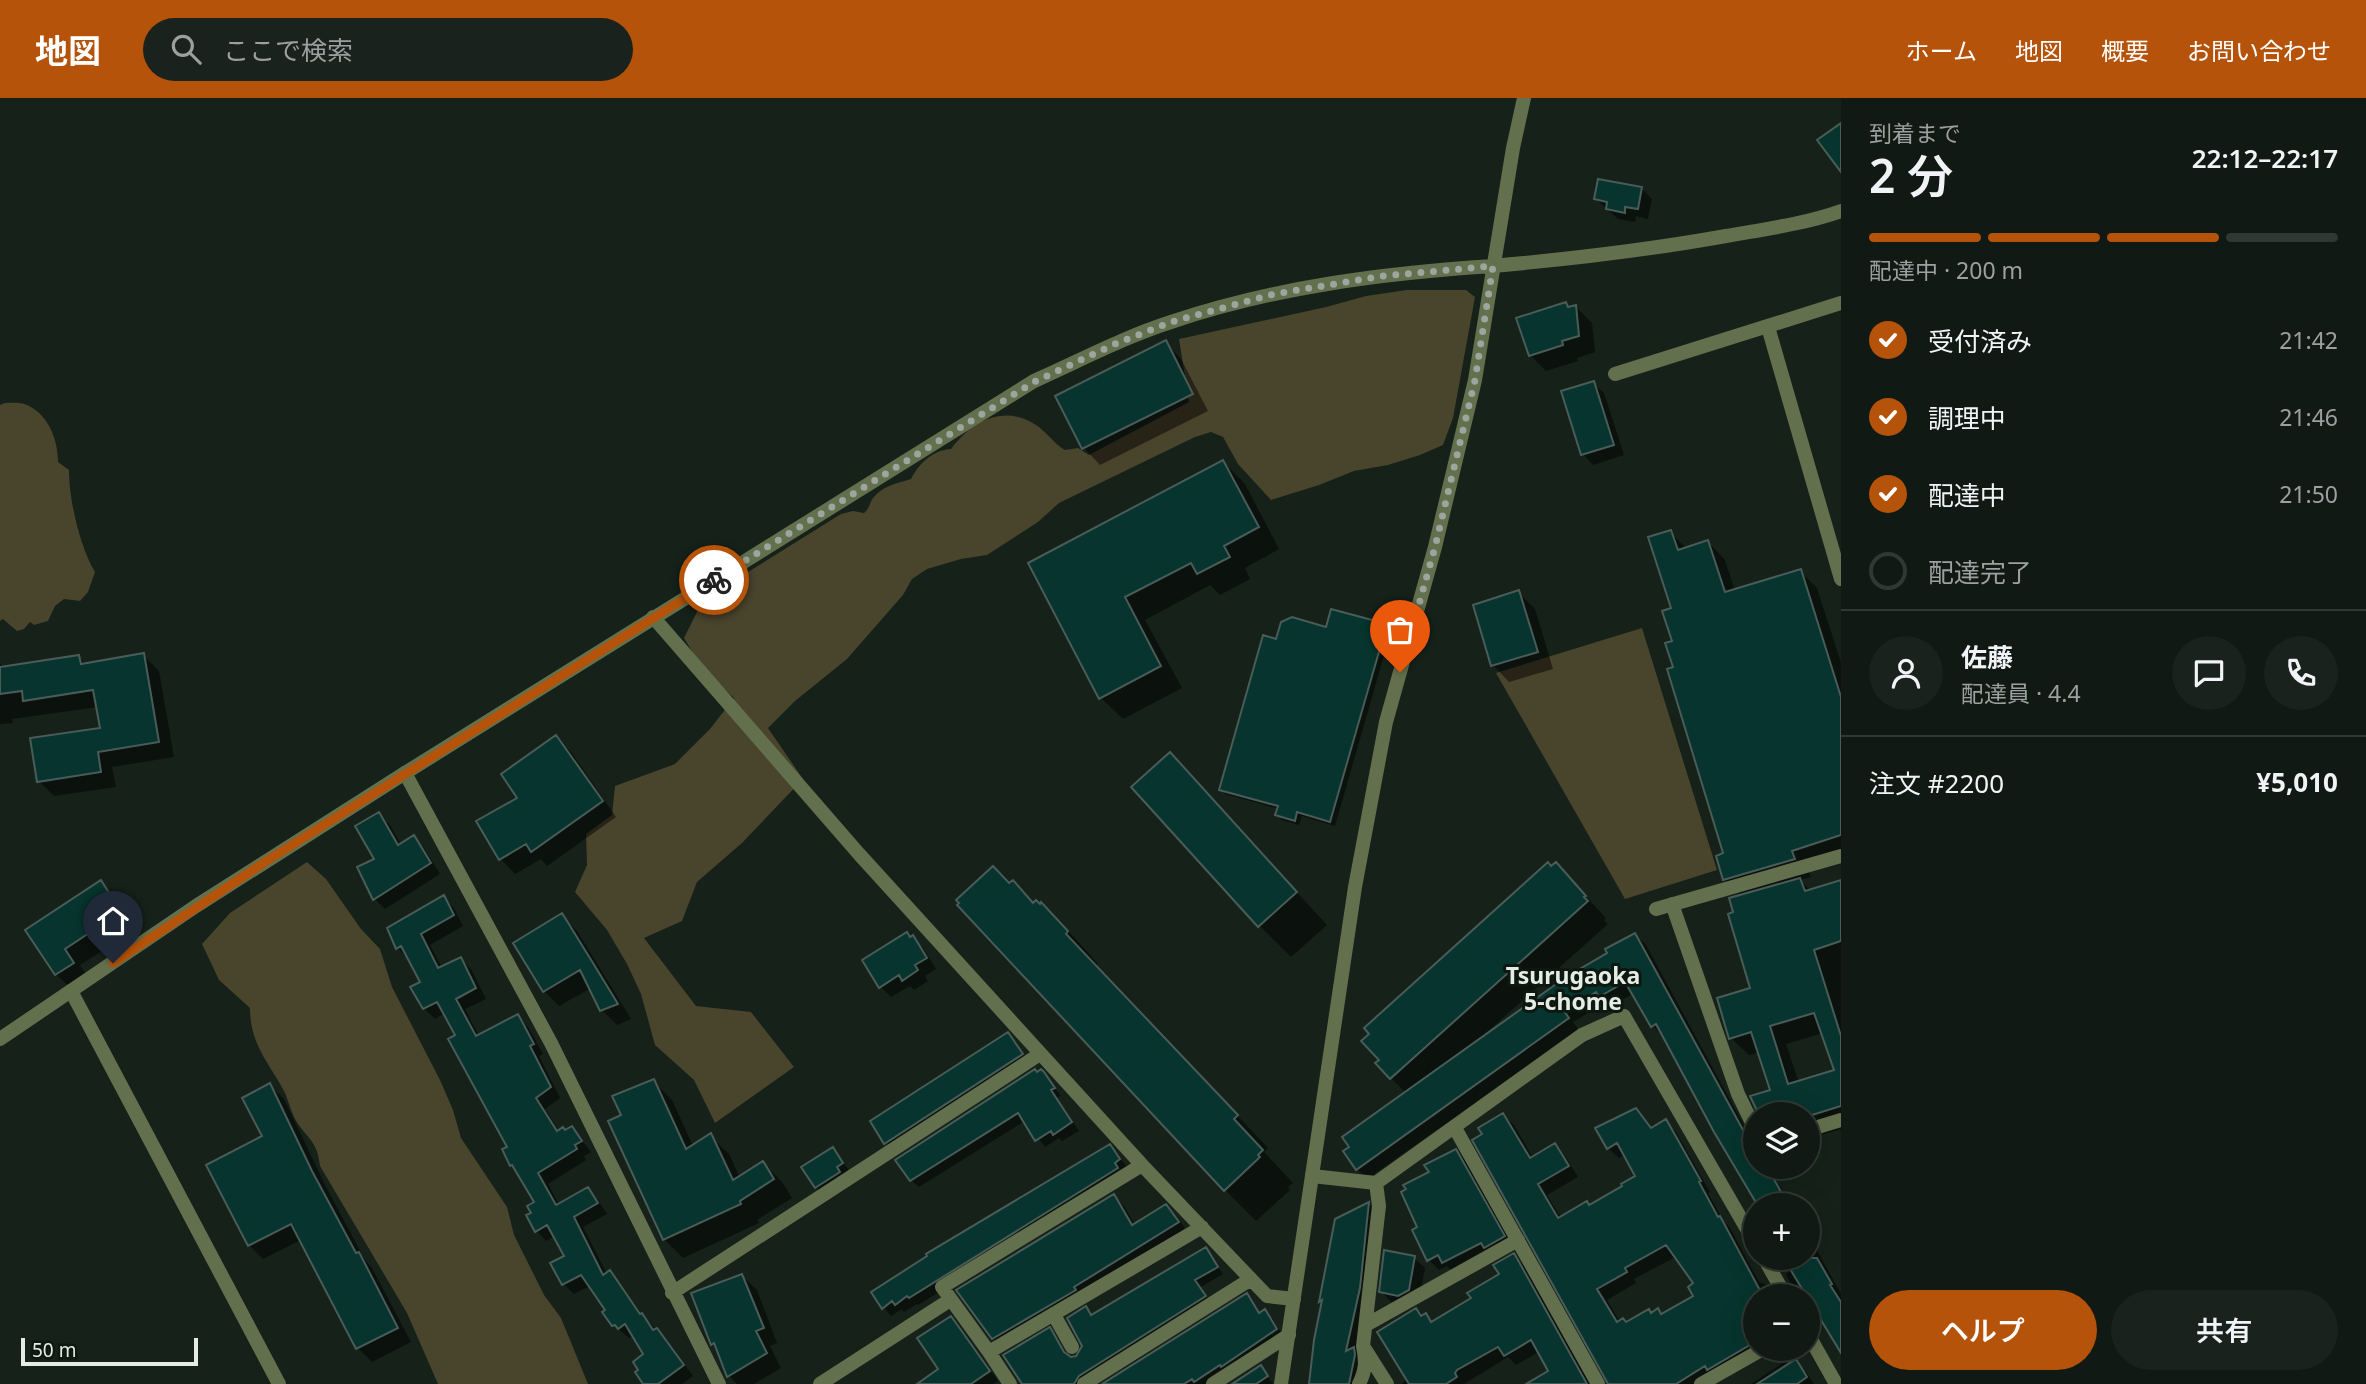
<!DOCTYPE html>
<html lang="ja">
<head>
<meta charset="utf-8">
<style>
  :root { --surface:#101913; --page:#19221c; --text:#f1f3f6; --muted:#9ca0a0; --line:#303833; --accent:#b45309 }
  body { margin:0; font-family:"Noto Sans","Noto Sans JP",sans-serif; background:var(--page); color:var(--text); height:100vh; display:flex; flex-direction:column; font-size:26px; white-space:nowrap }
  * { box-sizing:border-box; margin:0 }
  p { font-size:23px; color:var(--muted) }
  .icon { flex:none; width:38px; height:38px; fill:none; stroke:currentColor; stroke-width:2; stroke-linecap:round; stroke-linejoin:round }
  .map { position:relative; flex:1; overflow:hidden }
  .drawer { display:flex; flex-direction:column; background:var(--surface); width:525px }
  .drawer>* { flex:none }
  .controls { position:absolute; left:1743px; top:1004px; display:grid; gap:14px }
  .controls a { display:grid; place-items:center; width:77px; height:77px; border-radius:50%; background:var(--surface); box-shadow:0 7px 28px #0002,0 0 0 2px var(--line); font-size:35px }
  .scale { position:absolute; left:21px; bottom:18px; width:177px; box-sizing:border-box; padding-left:7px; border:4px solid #e4ece6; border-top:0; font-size:19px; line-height:24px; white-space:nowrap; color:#e4ece6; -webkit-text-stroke:5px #0c1810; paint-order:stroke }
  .pin { position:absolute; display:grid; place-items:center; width:60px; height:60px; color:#fff; margin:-72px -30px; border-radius:50% 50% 50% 0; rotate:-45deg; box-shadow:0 0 7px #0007 }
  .pin .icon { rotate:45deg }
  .courier { position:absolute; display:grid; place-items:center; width:70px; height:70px; margin:-35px; border:5px solid #b45309; border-radius:50%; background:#fff; color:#222; box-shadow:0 2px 9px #0007 }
  .overview em { font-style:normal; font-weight:600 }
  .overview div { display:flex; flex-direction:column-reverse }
  .overview { display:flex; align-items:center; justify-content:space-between; height:119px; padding:0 28px }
  h1 { font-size:46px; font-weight:600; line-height:52px }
  .bar { display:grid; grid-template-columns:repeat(4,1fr); gap:10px 7px; align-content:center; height:84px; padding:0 28px }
  .bar i { height:9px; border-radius:5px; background:var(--line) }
  .bar .current { background:var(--accent) }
  .bar p { grid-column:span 4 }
  .line { display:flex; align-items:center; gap:18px; padding:0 28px; border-top:2px solid var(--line) }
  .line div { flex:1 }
  .round { display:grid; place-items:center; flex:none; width:74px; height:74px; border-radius:37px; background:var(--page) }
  ol { padding:0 28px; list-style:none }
  li { display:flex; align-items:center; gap:21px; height:77px }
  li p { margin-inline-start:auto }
  li .icon { padding:7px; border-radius:50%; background:var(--accent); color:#fff; stroke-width:4 }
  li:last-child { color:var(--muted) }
  li i { width:38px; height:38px; border:4px solid var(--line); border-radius:50% }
  .cta { display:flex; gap:14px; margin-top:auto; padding:14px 28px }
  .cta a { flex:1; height:80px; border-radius:42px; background:var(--accent); color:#fff; font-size:28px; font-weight:600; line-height:80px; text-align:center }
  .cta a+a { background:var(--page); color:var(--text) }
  header { display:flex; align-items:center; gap:42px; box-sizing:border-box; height:98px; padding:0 35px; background:var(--accent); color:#fff }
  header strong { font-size:33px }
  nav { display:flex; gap:38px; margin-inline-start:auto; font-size:24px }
  .search { width:490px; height:63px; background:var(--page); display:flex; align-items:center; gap:18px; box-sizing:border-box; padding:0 24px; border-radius:38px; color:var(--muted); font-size:26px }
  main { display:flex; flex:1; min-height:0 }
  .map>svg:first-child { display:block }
</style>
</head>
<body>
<header>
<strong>地図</strong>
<div class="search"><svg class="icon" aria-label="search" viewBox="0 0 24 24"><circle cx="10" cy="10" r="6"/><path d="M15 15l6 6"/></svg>ここで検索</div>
<nav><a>ホーム</a><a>地図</a><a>概要</a><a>お問い合わせ</a></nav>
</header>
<main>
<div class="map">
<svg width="1841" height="1286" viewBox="0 0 1841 1286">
  <rect width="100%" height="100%" fill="#152119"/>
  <path fill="#49442c" d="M1407 192H1466L1475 199 1453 320 1443 347 1420 357 1388 367 1354 373 1319 387 1271 402 1238 366 1223 339 1211 334 1195 339 1059 405 1038 424 987 457 961 461 927 471 912 481 903 497 847 561 795 603 768 630 803 681 742 745 697 784 682 823 644 840 696 908 751 914 794 969 715 1025 694 982 655 947 641 896 627 866 607 832 575 794 587 767 586 736 612 717 615 688 675 666 710 631 734 600 702 570 684 540 698 512 732 484 841 416 853 413 864 415C870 410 869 406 873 400 882 388 898 385 911 381 919 365 933 352 951 351 972 323 1004 306 1036 327 1047 334 1053 345 1065 352L1078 350 1089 357 1189 304 1179 241 1326 209 1366 198Z
    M5 305C12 305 21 304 27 307 49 317 58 342 58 364L69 372C69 402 80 449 95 474L88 494 80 503 64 501 55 508 48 523 34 527 30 524 24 531 17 533 3 521 0 523V307Z
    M1642 530 1717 772 1625 801 1496 575Z
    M307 764 326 781 361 831 380 851 392 889 440 982 453 1012 461 1040 507 1109 514 1137 544 1197 561 1220 588 1286H438L407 1215 320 1068C317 1044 311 1044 298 1026 292 1017 289 1005 285 995 269 964 250 947 250 910L219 882 202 846 230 815Z"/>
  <path fill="#0007" fill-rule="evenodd" d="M1641 90 1652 101 1648 121 1636 118 1635 124 1618 121 1596 101Z
    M1566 206 1570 211 1576 209 1592 225 1595 254 1577 260 1578 263 1546 273 1530 257Z
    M1165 244 1181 261 1208 313 1100 367 1084 350 1057 299Z
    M1593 285 1604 295 1624 357 1593 367 1583 356Z
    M1223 364 1245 386 1279 451 1245 470 1250 481 1220 497 1210 487 1145 522 1182 590 1123 621 1101 600 1030 465Z
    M1670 434 1687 451 1708 444 1725 462 1735 493 1800 473 1817 490 1841 565V760L1808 770 1811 779 1800 782 1811 793 1841 784V1031L1808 1041V1017L1772 993 1760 954 1749 957 1731 940 1752 891 1735 816 1742 798 1724 781 1725 756 1675 570ZM1823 935 1836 974 1799 985 1786 946Z
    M1518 494 1535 511 1553 571 1509 584 1493 567 1475 508Z
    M1386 528 1391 533 1335 728 1302 718 1299 727 1282 722 1277 717 1279 711 1225 696 1221 691 1277 543 1327 531Z
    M143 557 159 573 174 659 112 669 116 689 54 698 39 683 102 631 98 609 12 621 13 625 0 626V566L6 570 79 559 86 567Z
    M556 639 571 654 616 719 547 768 541 761 515 776 501 761 519 700Z
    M1170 657 1327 827 1291 859 1260 828 1134 689Z
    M379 717 390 727 401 747 414 739 424 750 440 776 385 811 375 801 360 770 376 762Z
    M1556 766 1606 820 1604 822 1608 826 1486 935 1488 937 1635 837 1646 847 1755 1048V1069H1768L1792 1108H1760L1663 938 1653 928 1634 895 1611 908 1607 904 1573 924 1579 932 1367 1081 1357 1071 1406 995 1391 980Z
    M101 785 117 801 136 831 80 867 89 882 72 892 56 876 27 833Z
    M1013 785 1034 806 1041 807 1073 838 1098 866 1096 868 1268 1050 1264 1054 1293 1085 1288 1089 1290 1092 1256 1123 1225 1092 1010 787Z
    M443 800 454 810 463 828 430 847 442 870 461 861 471 871 486 901 465 911 479 938 518 918 528 929 543 956 539 958 560 1000 545 1011 559 1033 565 1034 572 1030 591 1054 584 1058 586 1062 548 1086 559 1107 588 1091 598 1102 607 1116 583 1129 607 1176 610 1174 620 1185 643 1218 667 1242 693 1278 682 1286H645L646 1257 634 1237 629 1240 614 1227 607 1212 590 1188 574 1196 564 1186 566 1159 555 1138 546 1143 536 1132 533 1116 536 1105 505 1052 509 1049 458 937 445 915 435 921 424 910 422 884 408 861 398 850 389 833Z
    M562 818 577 833 631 921 617 927 602 912 591 890 559 908 544 893 515 846Z
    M912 839 923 850 936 871 925 878 928 883 914 892 910 888 891 899 881 889Z
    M1008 936 1029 963 893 1052 886 1044Z
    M1041 973 1061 998 1057 1000 1079 1033 1062 1043 1059 1040 1045 1049 1025 1023 919 1089 911 1082Z
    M653 983 672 1002 693 1048 710 1038 729 1056 740 1080 763 1065 782 1084 792 1100 757 1122 759 1125 683 1160 664 1141 623 1018Z
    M270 987 284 1001 326 1089 365 1162 372 1170 411 1244 372 1264 358 1250 301 1142 263 1161 249 1147Z
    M1635 1012 1653 1031 1666 1023 1676 1034 1710 1094 1708 1095 1724 1124 1730 1130 1759 1184 1767 1187 1778 1199H1755V1251H1775L1719 1281 1705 1286H1629L1485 1037 1503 1017 1514 1027 1533 1060 1555 1047 1565 1058 1578 1079 1547 1097 1561 1120 1590 1108 1637 1079 1625 1057 1619 1060 1608 1050ZM1677 1158 1696 1186V1198L1662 1217 1658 1213 1626 1226 1620 1224 1607 1202 1636 1185 1634 1181Z
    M1109 1048 1128 1070 1126 1079 918 1207 917 1206 904 1214 902 1211 891 1218 883 1209Z
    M832 1051 852 1076 827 1100 816 1089Z
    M1455 1053 1466 1063 1514 1150 1454 1175 1447 1168 1439 1172 1429 1162 1420 1130Z
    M1113 1098 1124 1108 1135 1127 1166 1108 1181 1124 1188 1136 1004 1251 993 1240Z
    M1368 1106 1379 1116 1361 1286H1313L1323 1206 1321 1204 1336 1122Z
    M1808 1136 1841 1196V1253L1821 1219 1808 1227V1199H1797L1786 1176 1808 1160Z
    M1206 1151 1223 1176 1201 1189 1211 1205 1085 1286H1023L1050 1232 1056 1238 1068 1259H1077L1084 1248 1085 1211 1093 1218Z
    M1514 1157 1524 1168 1590 1285 1529 1286 1550 1273 1539 1254 1516 1267 1508 1259 1464 1286H1402L1407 1280 1416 1212 1433 1225 1473 1201 1501 1176Z
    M1414 1160 1425 1170 1419 1203 1410 1208 1391 1204 1381 1193Z
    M742 1178 757 1192 777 1245 770 1248 781 1270 754 1286H737L729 1278 719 1253 713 1246 693 1196Z
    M1246 1197 1261 1216 1265 1214 1272 1220 1283 1238 1214 1286H1105Z
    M951 1220 960 1229 998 1283 993 1286H920L941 1272Z
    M1790 1260 1806 1274 1814 1286H1751Z
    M1260 1269 1273 1286H1234Z"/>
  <path fill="#07342e" stroke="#4a5c58" stroke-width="2" fill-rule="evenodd" d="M1841 25V74L1817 42Z
    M1598 81 1642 89 1638 111 1625 109V115L1606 111 1607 104 1594 101Z
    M1566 204 1568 209 1576 207 1579 238 1562 243 1563 247 1529 258 1516 220Z
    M1166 242 1193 296 1082 351 1055 298Z
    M1594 283 1614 347 1581 357 1561 293Z
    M1223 362 1259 429 1224 448 1230 459 1197 476 1191 465 1125 499 1161 568 1099 601 1028 465Z
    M1671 432 1678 452 1708 442 1725 494 1801 471 1841 599V737L1792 753 1795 761 1723 782 1716 758 1723 755 1667 571 1673 569 1665 545 1672 543 1662 513 1671 510 1648 439Z
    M1519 492 1538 554 1491 568 1473 507Z
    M1331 511 1387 526 1330 724 1297 714 1295 723 1275 717 1278 708 1219 692 1263 537 1276 541 1281 524 1292 519 1326 529Z
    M144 555 159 644 98 654 101 674 37 684 30 640 100 630 93 592 23 603 22 593 0 596V569L79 557 81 566Z
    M556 637 603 703 531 754 526 746 499 762 476 723 517 700 501 676Z
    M1170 654 1297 794 1258 829 1131 689Z
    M379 714 398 747 414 737 431 765 373 802 357 769 374 761 355 728Z
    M1548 764 1551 768 1556 764 1586 798 1584 799 1588 803 1390 981 1375 965 1379 962 1361 943 1369 936 1364 930Z
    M993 768 1009 785 1013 782 1033 805 1036 802 1040 806 1041 804 1068 833 1066 836 1238 1017 1234 1021 1263 1052 1258 1057 1260 1059 1224 1093 957 807 959 805 956 802Z
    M1800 780 1805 793 1841 782V843L1814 852 1841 938V1008L1812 1017H1759L1750 998 1770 992 1751 934 1729 941 1717 900 1750 890 1728 816 1733 814 1729 800ZM1814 915 1834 972 1788 986 1770 928Z
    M101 782 121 814 65 851 74 865 55 877 25 832Z
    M444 797 454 817 421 836 438 870 461 859 476 890 456 901 476 938 518 916 534 946 530 948 551 989 536 1000 557 1033 563 1029 565 1032 572 1028 582 1043 575 1047 577 1051 538 1075 556 1107 588 1089 598 1105 574 1119 603 1177 610 1172 640 1216 642 1215 653 1232 657 1230 684 1267 658 1286H643L635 1274 638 1272 633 1264 643 1256 625 1226 618 1231 615 1227 612 1228 602 1214 605 1212 581 1177 562 1187 550 1165 564 1158 547 1127 535 1134 526 1117 531 1115 527 1108 534 1104 512 1067 510 1068 502 1051 507 1049 448 941 455 937 437 904 423 911 410 889 420 884 401 848 396 851 387 830Z
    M562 815 593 865 618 906 600 913 580 872 543 894 513 845Z
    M907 834 910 839 913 837 927 860 915 867 918 872 902 883 899 877 879 890 862 862Z
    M1635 835 1748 1041H1755V1069H1767L1789 1108H1758L1714 1034 1656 926 1651 929 1625 884 1599 899 1596 894 1564 913 1569 920 1356 1072 1343 1053 1349 1049 1342 1039 1566 879 1607 855 1605 851Z
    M1008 934 1023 956 884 1046 870 1023Z
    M1035 971 1037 974 1041 971 1044 974 1055 990 1051 992 1072 1024 1053 1037 1051 1033 1035 1043 1018 1015 910 1083 895 1062Z
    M654 981 686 1051 711 1035 733 1082 763 1063 774 1081 740 1103 741 1106 663 1142 608 1023 621 1017 612 998Z
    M270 985 312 1073 356 1155 359 1154 398 1230 356 1251 291 1126 248 1148 206 1067 262 1038 242 1000Z
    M1636 1010 1651 1030 1666 1021 1701 1083 1699 1084 1718 1119 1720 1118 1763 1198 1755 1199V1244L1707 1272 1705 1268 1676 1286H1608L1472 1042 1482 1036 1478 1030 1503 1015 1530 1060 1555 1045 1569 1068 1538 1086 1558 1120 1587 1103 1589 1107 1622 1088 1621 1086 1635 1078 1617 1045 1607 1051 1595 1030ZM1666 1147 1693 1185 1688 1189 1693 1198 1661 1216 1658 1210 1651 1215 1649 1211 1626 1224 1623 1220 1617 1224 1597 1191 1627 1174 1625 1170Z
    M1110 1046 1120 1061 1115 1065 1118 1070 909 1200 907 1198 895 1207 892 1203 882 1211 871 1194 927 1158 926 1156Z
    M833 1049 843 1065 837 1069 840 1074 815 1090 801 1069Z
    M1456 1051 1505 1138 1484 1150 1481 1145 1442 1165 1438 1157 1427 1163 1412 1132 1417 1129 1401 1094 1406 1091 1403 1087 1429 1074 1424 1067Z
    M1114 1096 1132 1127 1166 1106 1179 1124 1074 1189 1076 1192 992 1241 956 1192Z
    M1369 1104 1360 1190 1346 1253 1354 1249 1355 1257 1349 1286H1309L1314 1242 1322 1202 1319 1204 1335 1121Z
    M1206 1149 1218 1169 1195 1182 1206 1198 1079 1278 1074 1286H1022L1003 1257 1050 1229 1064 1254 1071 1259 1076 1258 1082 1248 1067 1220 1086 1208 1091 1217Z
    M1384 1152 1415 1158 1409 1192 1398 1198 1379 1194Z
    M1514 1155 1587 1286H1526L1548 1273 1531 1242 1504 1258 1498 1249 1457 1272 1455 1275 1457 1279 1446 1286H1409L1377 1234 1416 1210 1421 1218 1426 1215 1431 1224 1471 1200 1467 1195 1499 1176 1493 1167Z
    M1789 1160H1817L1832 1186 1830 1187 1841 1204V1255L1790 1171 1794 1169Z
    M742 1176 764 1230 756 1233 767 1255 727 1279 714 1245 711 1247 691 1195Z
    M1247 1195 1259 1215 1265 1211 1277 1231 1221 1269 1220 1267 1194 1284 1192 1281 1184 1286H1102Z
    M951 1218 990 1273 971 1286H917L938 1271 917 1240Z
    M1796 1261 1807 1279 1797 1286H1757Z
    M1261 1267 1268 1278 1256 1286H1232Z"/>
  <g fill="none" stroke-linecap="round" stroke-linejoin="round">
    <path stroke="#62704d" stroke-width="14" d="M1768 229 1841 481
      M1615 276 1841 205
      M1672 806 1738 996 1755 1031
      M1656 811 1841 758
      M1808 1032 1841 1022
      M1054 1217 1072 1249"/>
    <path stroke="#62704d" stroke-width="14" d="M1493 168C1571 161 1648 152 1726 138 1765 131 1804 126 1841 113
      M653 519 859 756 1142 1067 1267 1198 1294 1201
      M405 675 551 945 719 1286
      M71 893 279 1286
      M1455 1030 1598 1286
      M1142 1067 942 1189 989 1254 1202 1129
      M1312 1078 1376 1085 1582 937 1624 918 1755 1145
      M1764 1160 1786 1199
      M672 1195 1040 956
      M1366 1227 1518 1142
      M1808 1236 1836 1286
      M1363 1248 1379 1108 1376 1085
      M989 1254 1010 1286
      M820 1286 950 1202
      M1084 1286 1251 1181
      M1213 1286 1289 1237
      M1359 1286C1366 1272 1366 1263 1363 1248L1387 1286
      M1701 1286 1763 1251"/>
    <path stroke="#62704d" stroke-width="14" d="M0 941 196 808 405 675 1034 283C1079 263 1124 239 1171 224 1275 189 1384 175 1493 168
      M1281 1286 1355 789 1386 624 1435 449 1475 282 1513 50 1524 0"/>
  </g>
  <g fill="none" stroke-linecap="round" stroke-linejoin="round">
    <path stroke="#9ca59e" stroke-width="7" stroke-dasharray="0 12.6" d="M714 482 1034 284 1115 246 1171 224 1274 196 1383 178 1493 168 1475 282 1435 449 1400 574"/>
    <path stroke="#b45309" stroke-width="9" d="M113 865 265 764 714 482"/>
  </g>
  <g text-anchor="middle" stroke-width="6" stroke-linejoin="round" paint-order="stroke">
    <g font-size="23" font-weight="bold" fill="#e4ece6" stroke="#0c1810">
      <text x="1573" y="886">Tsurugaoka<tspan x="1573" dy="26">5-chome</tspan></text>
    </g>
  </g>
</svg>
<div class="controls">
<a><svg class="icon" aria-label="layers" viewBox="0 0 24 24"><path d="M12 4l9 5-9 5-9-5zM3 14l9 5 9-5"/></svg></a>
<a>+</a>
<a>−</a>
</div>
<div class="scale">50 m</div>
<div class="pin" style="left:1400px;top:574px;background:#ea580c"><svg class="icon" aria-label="bag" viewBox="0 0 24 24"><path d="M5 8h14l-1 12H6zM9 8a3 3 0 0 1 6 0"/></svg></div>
<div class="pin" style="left:113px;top:865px;background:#1f2937"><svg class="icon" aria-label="home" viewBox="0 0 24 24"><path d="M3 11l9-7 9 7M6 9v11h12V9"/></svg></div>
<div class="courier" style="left:714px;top:482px"><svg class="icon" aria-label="bike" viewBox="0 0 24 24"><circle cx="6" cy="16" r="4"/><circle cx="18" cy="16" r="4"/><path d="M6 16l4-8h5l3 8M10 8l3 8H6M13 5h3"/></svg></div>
</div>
<section class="drawer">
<div class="overview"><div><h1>2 分</h1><p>到着まで</p></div><em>22:12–22:17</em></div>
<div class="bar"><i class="current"></i><i class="current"></i><i class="current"></i><i></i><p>配達中 · 200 m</p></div>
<ol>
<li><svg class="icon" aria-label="check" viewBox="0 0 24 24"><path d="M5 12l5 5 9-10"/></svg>受付済み<p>21:42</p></li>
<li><svg class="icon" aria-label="check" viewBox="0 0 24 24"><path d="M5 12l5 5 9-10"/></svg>調理中<p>21:46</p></li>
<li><svg class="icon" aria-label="check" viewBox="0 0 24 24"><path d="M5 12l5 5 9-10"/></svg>配達中<p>21:50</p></li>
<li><i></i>配達完了</li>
</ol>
<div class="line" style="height:126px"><a class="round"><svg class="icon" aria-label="person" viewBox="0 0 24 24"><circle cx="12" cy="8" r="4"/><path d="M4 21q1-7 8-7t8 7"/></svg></a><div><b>佐藤</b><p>配達員 · 4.4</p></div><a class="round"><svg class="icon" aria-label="chat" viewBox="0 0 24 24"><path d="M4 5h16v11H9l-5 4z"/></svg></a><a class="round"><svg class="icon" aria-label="phone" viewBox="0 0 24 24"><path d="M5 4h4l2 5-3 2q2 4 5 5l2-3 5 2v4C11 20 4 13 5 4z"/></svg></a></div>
<div class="line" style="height:91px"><div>注文 #2200</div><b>¥5,010</b></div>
<div class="cta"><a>ヘルプ</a><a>共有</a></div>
</section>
</main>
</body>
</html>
